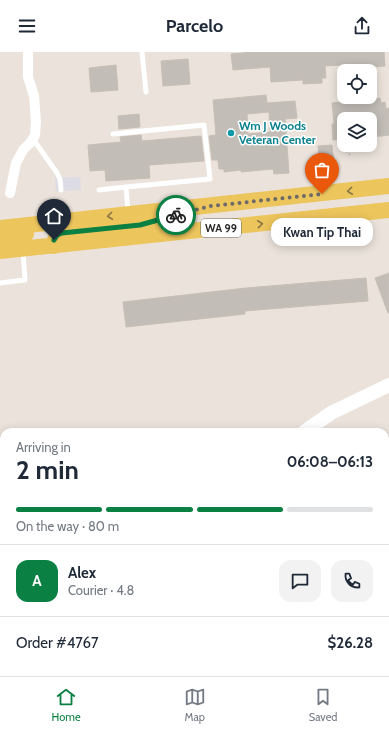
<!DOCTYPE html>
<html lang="en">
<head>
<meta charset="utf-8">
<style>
  :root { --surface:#fff; --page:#f2f2f3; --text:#1f2937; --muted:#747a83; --line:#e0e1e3; --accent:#0b8043 }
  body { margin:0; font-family:Cabin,sans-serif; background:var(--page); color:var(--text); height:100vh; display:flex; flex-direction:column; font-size:15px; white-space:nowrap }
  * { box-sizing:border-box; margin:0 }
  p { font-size:13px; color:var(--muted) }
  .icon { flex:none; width:22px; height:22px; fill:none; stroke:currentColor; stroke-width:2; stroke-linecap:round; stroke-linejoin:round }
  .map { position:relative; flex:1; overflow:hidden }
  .sheet { position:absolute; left:0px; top:376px; width:389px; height:248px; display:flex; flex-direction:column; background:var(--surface); border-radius:12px 12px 0 0; box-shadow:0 2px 10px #0003 }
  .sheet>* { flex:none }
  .buttons { position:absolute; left:337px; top:12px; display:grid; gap:8px }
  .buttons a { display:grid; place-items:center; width:40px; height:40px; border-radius:8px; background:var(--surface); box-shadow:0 2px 10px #0003; font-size:20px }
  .pin { position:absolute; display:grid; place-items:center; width:34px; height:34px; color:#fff; margin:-41px -17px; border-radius:50% 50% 50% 0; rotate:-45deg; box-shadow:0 0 4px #0007 }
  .pin .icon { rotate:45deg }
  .courier { position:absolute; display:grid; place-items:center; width:40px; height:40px; margin:-20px; border:3px solid #0b8043; border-radius:50%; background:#fff; color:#222; box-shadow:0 1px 5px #0007 }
  .bubble { position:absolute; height:28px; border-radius:12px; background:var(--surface); box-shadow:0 2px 10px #0003; font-size:13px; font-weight:800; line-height:28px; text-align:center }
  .headline em { font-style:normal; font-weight:800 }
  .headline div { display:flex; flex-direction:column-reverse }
  .headline { display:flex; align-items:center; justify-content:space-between; height:68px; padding:0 16px }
  h1 { font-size:26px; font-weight:800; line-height:30px }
  .bar { display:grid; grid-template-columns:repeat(4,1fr); gap:6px 4px; align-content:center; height:48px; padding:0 16px }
  .bar i { height:5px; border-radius:3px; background:var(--line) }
  .bar .on { background:var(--accent) }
  .bar p { grid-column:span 4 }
  .line { display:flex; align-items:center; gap:10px; padding:0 16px; border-top:1px solid var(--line) }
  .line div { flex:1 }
  .round { display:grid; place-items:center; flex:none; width:42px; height:42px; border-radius:12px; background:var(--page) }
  header { display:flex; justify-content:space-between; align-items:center; height:52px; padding:0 16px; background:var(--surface); font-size:18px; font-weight:800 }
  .menu { display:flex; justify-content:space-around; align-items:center; height:56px; border-top:1px solid var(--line); background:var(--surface); font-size:11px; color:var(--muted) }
  .menu a { display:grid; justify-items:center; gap:2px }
  .menu .on { color:var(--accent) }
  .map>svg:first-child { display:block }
</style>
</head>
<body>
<header><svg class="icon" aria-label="menu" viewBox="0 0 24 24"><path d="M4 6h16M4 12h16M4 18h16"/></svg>Parcelo<svg class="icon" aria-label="share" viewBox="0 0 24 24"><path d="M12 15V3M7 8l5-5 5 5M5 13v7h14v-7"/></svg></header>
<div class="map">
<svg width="389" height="624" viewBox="0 0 389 624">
  <rect width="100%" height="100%" fill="#ebe3db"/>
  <path fill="#dddbe3" d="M80 125 81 138 56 139 55 126Z"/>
  <path fill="#c3bdb7" stroke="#c6bfb4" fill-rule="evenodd" d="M252 0H384L385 14 360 16V12L325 14 326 26H322V31L303 32V28L271 30 270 15 233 18 231 2Z
    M188 7 190 32 163 34 161 9Z
    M116 13 118 38 91 40 89 16Z
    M266 43 267 51 295 49 297 66 285 67 289 121 274 122 273 117 241 120V118L224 120V117H219L218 108H212L209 84 216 83 213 48ZM269 60 270 80 248 82 247 62Z
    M380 46 381 51 385 50 386 57 389 56V83L370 85V67H344V87L333 88 332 72H334L332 51Z
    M139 62 140 75 119 77 118 64Z
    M141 83 142 89 201 84 204 109 149 113 150 126 106 129 105 118 90 119 88 93 121 90 120 85Z
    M332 93 335 121 320 122 318 94Z
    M389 221V261H388L375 226Z
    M366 226 368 249 245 259V262L126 275 123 250 246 236Z"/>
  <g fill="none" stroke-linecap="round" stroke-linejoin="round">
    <path stroke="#c3c3c3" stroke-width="2" stroke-dasharray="3 2" stroke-linecap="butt" d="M370 84 389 83
      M344 87H338L339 92 350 103"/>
    <path stroke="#fff" stroke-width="5" d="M142 0 146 40
      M113 82 204 73 210 127 126 135 128 159
      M33 87 57 121 60 127 61 138
      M99 138 126 135
      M0 231 25 228 23 199"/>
    <path stroke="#fff" stroke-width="10" d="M10 141 16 111 23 98 31 90 35 83 36 70 34 44 28 25V0
      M178 620 179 624"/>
    <path stroke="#fff" stroke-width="14" d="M304 380 331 361 389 333
      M94 624 97 620"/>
    <path stroke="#edc55d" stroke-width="16" d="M0 176 389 134
      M0 188 16 186 26 182 24 174
      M54 194C54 187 56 184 62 181L140 173 162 167
      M0 199 389 158"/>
  </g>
  <defs><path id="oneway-chevron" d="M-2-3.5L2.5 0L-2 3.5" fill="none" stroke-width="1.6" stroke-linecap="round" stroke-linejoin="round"/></defs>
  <g stroke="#8b7743">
    <use href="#oneway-chevron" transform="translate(350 139) rotate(174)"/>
    <use href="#oneway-chevron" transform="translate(110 164) rotate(174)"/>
    <use href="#oneway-chevron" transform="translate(260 172) rotate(-6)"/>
  </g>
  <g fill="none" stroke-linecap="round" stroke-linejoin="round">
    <path stroke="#6d6a67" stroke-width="4" stroke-dasharray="0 7.2" d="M176 163 211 154 322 142"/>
    <path stroke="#0b8043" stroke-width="5" d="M54 188 57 183 62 181 140 173 176 163"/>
  </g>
  <circle fill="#0f9aa8" stroke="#fff" stroke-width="1.5" cx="231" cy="81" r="4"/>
  <g text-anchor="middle" stroke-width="3" stroke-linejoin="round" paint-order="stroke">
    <rect fill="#fff" stroke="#696969" stroke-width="1" x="201" y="167" width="40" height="18" rx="3"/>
    <g font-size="11" font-weight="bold" fill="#292929">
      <text x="221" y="180">WA 99</text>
    </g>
    <g font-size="12" font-weight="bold" fill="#0d838f" stroke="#fff" text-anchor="start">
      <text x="239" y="78">Wm J Woods<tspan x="239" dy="14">Veteran Center</tspan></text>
    </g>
  </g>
</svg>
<div class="buttons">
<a><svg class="icon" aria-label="locate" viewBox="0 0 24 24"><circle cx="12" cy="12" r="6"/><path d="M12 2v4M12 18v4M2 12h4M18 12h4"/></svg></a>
<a><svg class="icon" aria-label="layers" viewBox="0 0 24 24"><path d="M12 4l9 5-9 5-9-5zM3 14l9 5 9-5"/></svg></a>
</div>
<div class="pin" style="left:322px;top:142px;background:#ea580c"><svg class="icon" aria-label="bag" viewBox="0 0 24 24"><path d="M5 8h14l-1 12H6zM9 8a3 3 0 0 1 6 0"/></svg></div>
<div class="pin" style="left:54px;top:188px;background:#1f2937"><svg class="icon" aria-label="home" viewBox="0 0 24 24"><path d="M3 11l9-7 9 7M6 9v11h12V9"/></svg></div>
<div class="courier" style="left:176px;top:163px"><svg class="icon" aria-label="bike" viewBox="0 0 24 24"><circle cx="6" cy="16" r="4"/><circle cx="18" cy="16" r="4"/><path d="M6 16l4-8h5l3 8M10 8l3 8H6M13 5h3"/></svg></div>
<div class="bubble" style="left:271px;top:166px;width:102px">Kwan Tip Thai</div>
<section class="sheet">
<div class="headline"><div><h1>2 min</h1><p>Arriving in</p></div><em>06:08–06:13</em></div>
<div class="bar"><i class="on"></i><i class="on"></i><i class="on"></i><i></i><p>On the way · 80 m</p></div>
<div class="line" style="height:72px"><b class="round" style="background:var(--accent);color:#fff">A</b><div><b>Alex</b><p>Courier · 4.8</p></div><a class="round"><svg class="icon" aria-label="chat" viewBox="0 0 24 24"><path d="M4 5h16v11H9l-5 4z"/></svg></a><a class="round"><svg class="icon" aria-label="phone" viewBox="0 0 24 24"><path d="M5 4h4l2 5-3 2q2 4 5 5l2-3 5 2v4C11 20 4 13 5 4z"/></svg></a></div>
<div class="line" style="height:52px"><div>Order #4767</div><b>$26.28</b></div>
</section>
</div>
<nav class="menu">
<a class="on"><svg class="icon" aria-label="home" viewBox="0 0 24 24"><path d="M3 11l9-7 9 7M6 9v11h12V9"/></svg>Home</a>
<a><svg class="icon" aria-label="map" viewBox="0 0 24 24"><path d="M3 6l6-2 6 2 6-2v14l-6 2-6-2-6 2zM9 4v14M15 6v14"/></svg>Map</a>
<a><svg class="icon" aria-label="saved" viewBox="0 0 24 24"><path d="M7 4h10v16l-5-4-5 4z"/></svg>Saved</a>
</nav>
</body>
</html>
